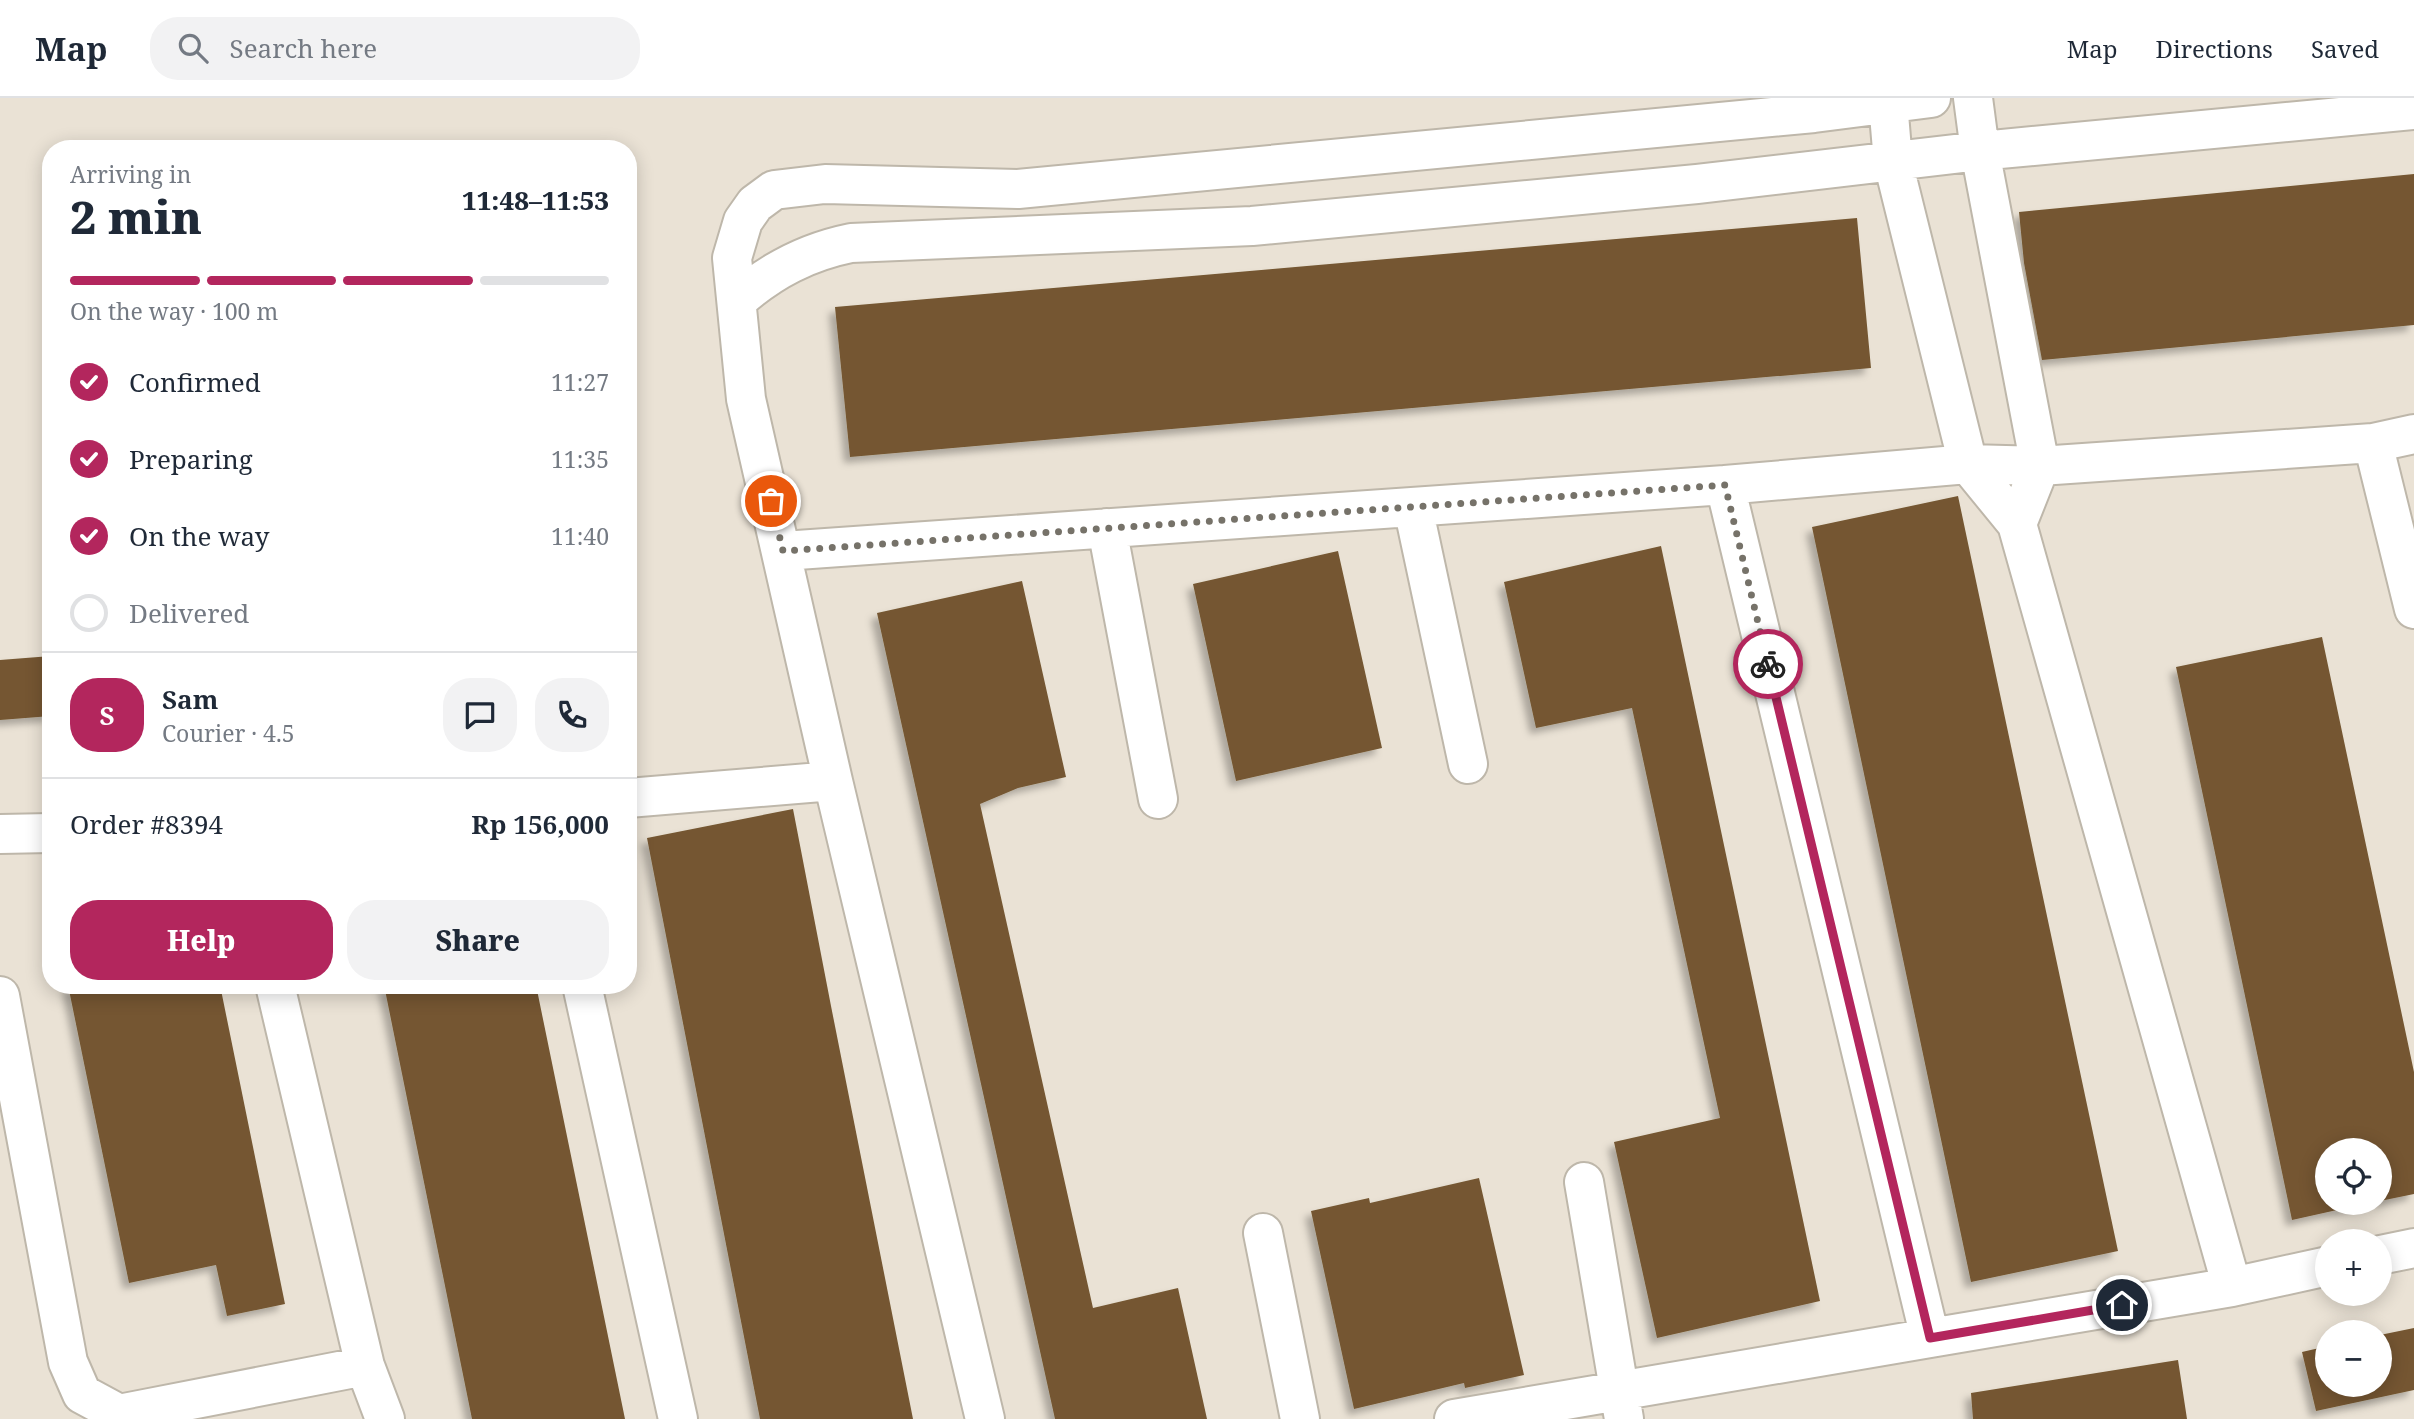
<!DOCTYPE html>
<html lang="en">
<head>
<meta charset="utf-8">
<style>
  :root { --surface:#fff; --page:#f2f2f3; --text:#1f2937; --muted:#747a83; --line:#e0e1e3; --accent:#b3265d }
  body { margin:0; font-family:"Noto Serif",serif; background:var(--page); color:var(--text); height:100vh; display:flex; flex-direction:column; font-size:26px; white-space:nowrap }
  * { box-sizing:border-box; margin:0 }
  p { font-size:23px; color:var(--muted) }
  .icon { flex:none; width:38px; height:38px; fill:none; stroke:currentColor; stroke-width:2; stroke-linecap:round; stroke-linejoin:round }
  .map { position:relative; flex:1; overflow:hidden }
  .panel { position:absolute; left:42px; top:42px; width:595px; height:854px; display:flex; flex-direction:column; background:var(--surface); border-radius:28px; box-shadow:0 4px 18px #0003 }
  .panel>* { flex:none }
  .controls { position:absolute; left:2315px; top:1040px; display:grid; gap:14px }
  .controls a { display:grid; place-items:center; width:77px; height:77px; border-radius:50%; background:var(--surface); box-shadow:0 4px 18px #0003; font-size:35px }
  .pin { position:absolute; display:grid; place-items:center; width:60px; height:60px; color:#fff; margin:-30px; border:4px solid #fff; border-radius:50%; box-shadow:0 2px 7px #0007 }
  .courier { position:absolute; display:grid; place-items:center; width:70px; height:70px; margin:-35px; border:5px solid #b3265d; border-radius:50%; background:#fff; color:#222; box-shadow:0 2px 9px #0007 }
  .overview em { font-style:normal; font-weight:800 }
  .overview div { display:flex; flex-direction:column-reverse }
  .overview { display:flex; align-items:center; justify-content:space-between; height:119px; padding:0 28px }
  h1 { font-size:46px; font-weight:800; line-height:52px }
  .bar { display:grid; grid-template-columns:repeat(4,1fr); gap:10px 7px; align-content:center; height:84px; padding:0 28px }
  .bar i { height:9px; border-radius:5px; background:var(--line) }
  .bar .on { background:var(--accent) }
  .bar p { grid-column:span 4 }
  .line { display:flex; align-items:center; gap:18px; padding:0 28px; border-top:2px solid var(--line) }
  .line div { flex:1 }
  .round { display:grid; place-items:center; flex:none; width:74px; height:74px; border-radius:28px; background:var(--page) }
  ol { padding:0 28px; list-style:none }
  li { display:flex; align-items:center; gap:21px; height:77px }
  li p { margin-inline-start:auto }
  li .icon { padding:7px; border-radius:50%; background:var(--accent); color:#fff; stroke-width:4 }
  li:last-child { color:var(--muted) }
  li i { width:38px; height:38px; border:4px solid var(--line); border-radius:50% }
  .button { display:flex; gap:14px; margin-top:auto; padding:14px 28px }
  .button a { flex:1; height:80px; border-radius:28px; background:var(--accent); color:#fff; font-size:28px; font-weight:800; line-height:80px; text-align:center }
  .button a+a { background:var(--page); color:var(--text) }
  header { display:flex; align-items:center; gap:42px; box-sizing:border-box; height:98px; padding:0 35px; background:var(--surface); border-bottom:2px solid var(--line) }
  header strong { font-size:33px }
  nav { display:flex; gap:38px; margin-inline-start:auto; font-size:24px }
  .search { width:490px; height:63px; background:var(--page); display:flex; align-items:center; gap:18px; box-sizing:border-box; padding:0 24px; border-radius:28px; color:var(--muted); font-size:26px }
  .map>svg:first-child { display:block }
</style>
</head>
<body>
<header>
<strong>Map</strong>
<div class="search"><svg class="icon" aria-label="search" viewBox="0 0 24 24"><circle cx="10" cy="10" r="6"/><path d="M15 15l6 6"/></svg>Search here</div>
<nav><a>Map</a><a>Directions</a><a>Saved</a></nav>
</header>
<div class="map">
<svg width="2414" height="1321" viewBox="0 0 2414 1321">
  <defs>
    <filter id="shadow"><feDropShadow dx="-6" dy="6" stdDeviation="3.5" flood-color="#0004"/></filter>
  </defs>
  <rect width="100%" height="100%" fill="#eae2d5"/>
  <path fill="#745731" filter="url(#shadow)" d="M2414 76V227L2042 262 2024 165 2019 114Z
    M1857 120 1871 270 850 359 835 209Z
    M1958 398 2118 1153 1971 1184 1812 429Z
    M1661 448 1820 1203 1657 1240 1614 1044 1720 1020 1632 610 1536 630 1504 484Z
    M1338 453 1382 650 1236 683 1193 486Z
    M1022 483 1066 679 1018 690 980 706 1093 1210 1178 1190 1207 1321H1055L877 515Z
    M2322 539 2414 974V1096L2380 1103V1052H2328V1104H2373L2292 1122 2176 569Z
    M51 558V618L0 622V562Z
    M793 711 831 908 913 1321H760L647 740Z
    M68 887H220L285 1206 227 1218 216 1167 129 1185Z
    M384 887H445L447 896 489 887H536L625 1321H472Z
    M1479 1080 1524 1277 1465 1290 1464 1285 1354 1311 1311 1113 1369 1100 1370 1105Z
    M2414 1230V1292L2316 1313 2302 1254 2328 1248V1286H2380V1237Z
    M2178 1262 2187 1321H1973L1971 1295Z"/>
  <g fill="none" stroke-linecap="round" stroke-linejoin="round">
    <g stroke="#beb7aa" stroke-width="42">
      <path id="minor" d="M1973 0 1980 53 2040 368 2017 426
        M1888 4 1893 64 1968 366 2017 426 2232 1189 1930 1240
        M739 201C772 172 807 154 851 145L1252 128 1697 86 1980 53 2414 12
        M2373 345 2414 336
        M1725 387 1968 366 2040 368 2373 345 2414 511
        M1413 409 1468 666
        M1107 430 1158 701
        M783 453 1725 387 1930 1240 1454 1321
        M833 683 985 1321
        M628 700 833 683 746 301 732 160 743 123 755 106 774 92 825 86 1018 91 1814 15 1931 0
        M0 736 51 735
        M582 887 678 1321
        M0 898 68 1264 82 1296 119 1316 365 1268 275 887
        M1584 1084 1624 1321
        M1263 1135 1300 1321
        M2380 1157 2414 1150
        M2232 1189 2328 1168
        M365 1268 385 1321"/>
    </g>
    <use href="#minor" stroke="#fff" stroke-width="38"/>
  </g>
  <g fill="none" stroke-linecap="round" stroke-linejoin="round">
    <path stroke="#767269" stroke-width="7" stroke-dasharray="0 12.6" d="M771 403 783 453 1725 387 1768 566"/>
    <path stroke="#b3265d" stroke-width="9" d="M1768 566 1930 1240 2122 1207"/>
  </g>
</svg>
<div class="controls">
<a><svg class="icon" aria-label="locate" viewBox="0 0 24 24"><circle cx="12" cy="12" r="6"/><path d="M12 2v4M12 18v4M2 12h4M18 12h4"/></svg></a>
<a>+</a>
<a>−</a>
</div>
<div class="pin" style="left:771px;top:403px;background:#ea580c"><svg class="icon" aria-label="bag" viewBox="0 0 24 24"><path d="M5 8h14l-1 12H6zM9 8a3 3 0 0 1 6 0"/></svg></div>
<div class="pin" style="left:2122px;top:1207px;background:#1f2937"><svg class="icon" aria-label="home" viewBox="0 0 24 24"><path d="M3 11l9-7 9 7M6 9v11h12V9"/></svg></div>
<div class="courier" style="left:1768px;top:566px"><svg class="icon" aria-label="bike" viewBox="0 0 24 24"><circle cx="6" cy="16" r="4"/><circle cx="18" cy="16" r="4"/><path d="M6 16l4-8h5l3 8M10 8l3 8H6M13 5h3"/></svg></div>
<section class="panel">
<div class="overview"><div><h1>2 min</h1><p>Arriving in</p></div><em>11:48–11:53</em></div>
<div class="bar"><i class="on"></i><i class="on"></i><i class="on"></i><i></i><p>On the way · 100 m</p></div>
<ol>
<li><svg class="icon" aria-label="check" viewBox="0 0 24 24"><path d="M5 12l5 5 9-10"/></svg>Confirmed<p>11:27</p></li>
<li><svg class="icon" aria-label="check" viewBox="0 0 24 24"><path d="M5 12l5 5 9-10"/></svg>Preparing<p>11:35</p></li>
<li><svg class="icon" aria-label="check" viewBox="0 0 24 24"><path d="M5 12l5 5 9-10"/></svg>On the way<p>11:40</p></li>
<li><i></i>Delivered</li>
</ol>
<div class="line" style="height:126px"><b class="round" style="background:var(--accent);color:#fff">S</b><div><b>Sam</b><p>Courier · 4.5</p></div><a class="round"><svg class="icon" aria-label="chat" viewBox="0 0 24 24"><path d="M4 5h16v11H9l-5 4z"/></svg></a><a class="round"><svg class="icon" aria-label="phone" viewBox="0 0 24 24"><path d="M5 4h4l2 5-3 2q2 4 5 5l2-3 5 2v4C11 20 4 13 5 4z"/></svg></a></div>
<div class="line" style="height:91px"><div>Order #8394</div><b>Rp 156,000</b></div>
<div class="button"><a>Help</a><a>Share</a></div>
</section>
</div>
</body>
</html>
